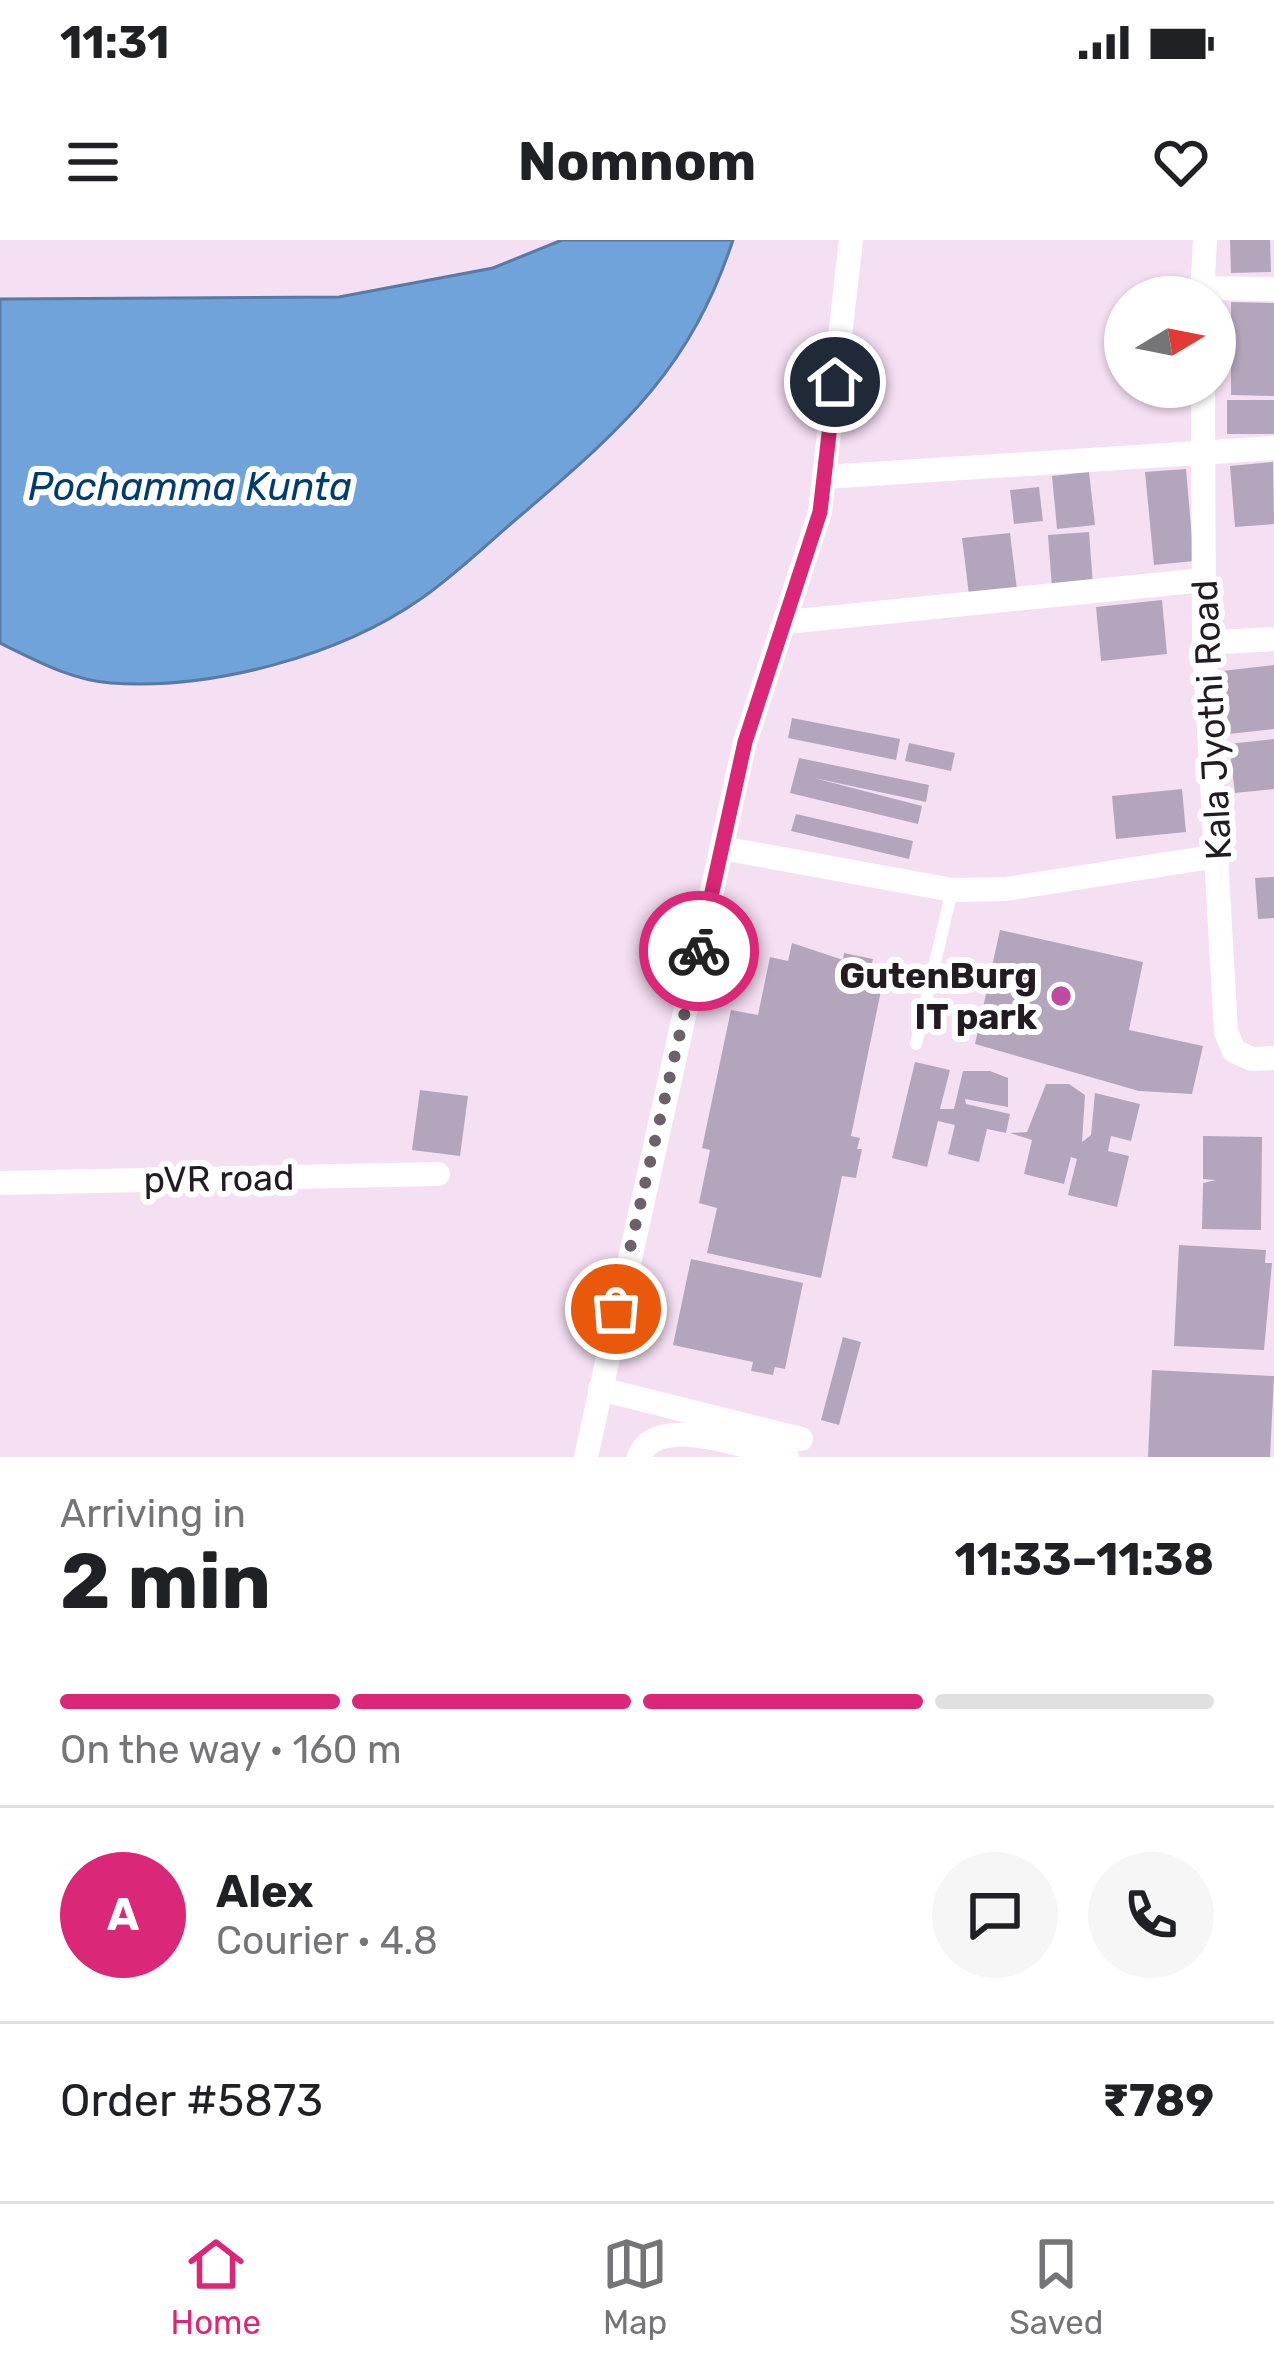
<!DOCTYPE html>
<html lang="en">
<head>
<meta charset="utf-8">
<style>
  :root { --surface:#fff; --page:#f6f6f6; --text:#202124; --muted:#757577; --line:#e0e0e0; --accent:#db2777 }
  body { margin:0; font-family:Rubik,sans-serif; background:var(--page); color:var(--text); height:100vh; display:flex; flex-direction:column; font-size:45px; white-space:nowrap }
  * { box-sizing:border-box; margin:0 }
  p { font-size:39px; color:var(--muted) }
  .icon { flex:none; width:66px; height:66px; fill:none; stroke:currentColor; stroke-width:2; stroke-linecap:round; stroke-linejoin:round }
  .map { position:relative; height:1217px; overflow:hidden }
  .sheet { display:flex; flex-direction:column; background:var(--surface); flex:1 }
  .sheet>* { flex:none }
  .needle { width:78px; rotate:80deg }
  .controls { position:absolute; left:1104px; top:36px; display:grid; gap:24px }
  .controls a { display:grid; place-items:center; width:132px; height:132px; border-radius:50%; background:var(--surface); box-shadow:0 3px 9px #0004; font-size:60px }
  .pin { position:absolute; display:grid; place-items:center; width:102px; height:102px; color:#fff; margin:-51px; border:6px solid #fff; border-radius:50%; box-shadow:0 3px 12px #0007 }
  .courier { position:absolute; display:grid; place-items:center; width:120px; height:120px; margin:-60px; border:9px solid #db2777; border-radius:50%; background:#fff; color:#222; box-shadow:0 3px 15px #0007 }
  .overview em { font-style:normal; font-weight:700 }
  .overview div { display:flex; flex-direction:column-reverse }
  .overview { display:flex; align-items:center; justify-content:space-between; height:204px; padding:0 60px }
  h1 { font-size:78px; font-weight:700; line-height:90px }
  .bar { display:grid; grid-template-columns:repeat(4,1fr); gap:18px 12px; align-content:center; height:144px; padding:0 60px }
  .bar i { height:15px; border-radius:9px; background:var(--line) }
  .bar .selected { background:var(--accent) }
  .bar p { grid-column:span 4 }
  .line { display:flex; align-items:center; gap:30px; padding:0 60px; border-top:3px solid var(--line) }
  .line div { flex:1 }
  .round { display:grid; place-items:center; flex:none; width:126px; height:126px; border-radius:63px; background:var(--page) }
  .status { display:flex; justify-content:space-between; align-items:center; height:84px; padding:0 60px; background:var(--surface); direction:ltr }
  .status svg { height:33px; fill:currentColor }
  header { display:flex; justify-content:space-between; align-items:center; height:156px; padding:0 60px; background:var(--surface); font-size:54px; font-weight:700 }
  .dock { display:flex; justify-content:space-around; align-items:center; height:168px; border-top:3px solid var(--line); background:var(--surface); font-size:33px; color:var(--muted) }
  .dock a { display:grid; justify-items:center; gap:6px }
  .dock .selected { color:var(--accent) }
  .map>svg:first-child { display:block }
</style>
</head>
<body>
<div class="status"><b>11:31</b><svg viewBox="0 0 49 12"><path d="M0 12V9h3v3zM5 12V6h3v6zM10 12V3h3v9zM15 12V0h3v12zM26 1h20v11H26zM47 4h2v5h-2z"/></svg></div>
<header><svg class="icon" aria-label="menu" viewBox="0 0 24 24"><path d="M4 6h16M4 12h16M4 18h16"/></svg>Nomnom<svg class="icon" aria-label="heart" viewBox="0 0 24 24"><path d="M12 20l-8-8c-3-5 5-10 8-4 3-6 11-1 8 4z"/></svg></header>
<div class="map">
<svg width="1274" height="1217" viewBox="0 0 1274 1217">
  <rect width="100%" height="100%" fill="#f5dff3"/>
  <path fill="#70a3da" stroke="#597aa3" stroke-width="3" d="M562 0H733C691 127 626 185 527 270 492 299 459 332 422 358 340 416 212 450 111 443 71 440 35 420 0 403V59L339 57 493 28Z"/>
  <path fill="#b3a6bc" d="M1230 0H1270L1271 32 1231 33Z
    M1231 62 1274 63V156L1231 155Z
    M1227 160H1274V194H1227Z
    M1273 222 1274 284 1235 287 1230 226Z
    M1186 229 1194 321 1154 325 1145 232Z
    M1089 232 1095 285 1057 289 1052 236Z
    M1039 247 1043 281 1014 284 1010 250Z
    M1089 292 1093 345 1052 348 1048 295Z
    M1010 293 1017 350 969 355 962 298Z
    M1162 360 1167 414 1101 421 1096 367Z
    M1274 425V489L1229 494 1222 431Z
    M792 478 900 499 896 520 788 498Z
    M1274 499V549L1235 553 1229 504Z
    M909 503 955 513 951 531 905 521Z
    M799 518 929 545 926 562 814 538 922 566 918 584 790 553Z
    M1182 549 1186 592 1116 599 1112 556Z
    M796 574 913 601 909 619 791 591Z
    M1274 637V678L1258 679 1255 638Z
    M1000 690 1143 722 1129 790 1203 806 1192 854 1139 851 975 804Z
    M792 703 843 720 844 713 873 719 869 738 883 741 851 896 860 898 857 909H862L856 938 842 936 821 1038 707 1013 717 968 699 963 710 910 702 908 731 770 758 775 770 717 788 721Z
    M915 822 950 830 940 869H954L963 831H990L1008 838V867L965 859 966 864 1010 874 1006 893 987 889 979 922 948 914 955 885 938 881 927 927 892 918Z
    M1046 844H1069L1085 855 1082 902 1091 895 1095 853 1140 864 1131 901 1111 896 1108 911 1129 916 1117 967 1068 955 1077 919 1071 917 1064 944 1024 934 1032 900 1010 893 1027 892Z
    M420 850 468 856 460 916 412 910Z
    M1203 896 1262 897 1261 990 1202 989 1203 943 1216 940 1203 939Z
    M1179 1005 1266 1010 1265 1023H1272L1264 1110 1174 1106Z
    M691 1019 803 1043 785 1129 775 1127 773 1135 751 1131 753 1122 673 1105Z
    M843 1097 861 1102 839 1185 821 1180Z
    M1152 1130 1274 1136 1270 1217H1148Z"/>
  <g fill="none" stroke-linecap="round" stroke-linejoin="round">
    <path stroke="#fff" stroke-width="12" d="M916 804 952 650"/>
    <path stroke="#fff" stroke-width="24" d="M1202 48 1274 49
      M1202 57 1205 0
      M1203 147 1204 403 1226 792 1234 811 1252 819 1274 818
      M825 237 1274 208
      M786 382 1204 340
      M1204 403 1274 399
      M722 608 952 650 1006 649 1218 616
      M0 943 438 934
      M600 1149 801 1199
      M586 1217 745 502 820 272 851 0
      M639 1217C655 1171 749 1209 787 1217"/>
  </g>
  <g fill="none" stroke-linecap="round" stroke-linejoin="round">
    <path stroke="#6c606b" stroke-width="12" stroke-dasharray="0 21.6" d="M616 1069 699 711"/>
    <path stroke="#db2777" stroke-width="15" d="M699 711 745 502 820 272 835 142"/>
  </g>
  <circle fill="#c04aa1" stroke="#fff" stroke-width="4.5" cx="1061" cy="756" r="12"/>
  <g text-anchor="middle" stroke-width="12" stroke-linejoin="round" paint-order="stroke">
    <g font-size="36" fill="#231b22" stroke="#fff">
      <text transform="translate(1211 480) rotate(-93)" y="13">Kala Jyothi Road</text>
      <text transform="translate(219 938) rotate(-1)" y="13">pVR road</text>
    </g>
    <g font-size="36" font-weight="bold" fill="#231b22" stroke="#fff" text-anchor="end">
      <text x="1037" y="748">GutenBurg<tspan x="1037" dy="41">IT park</tspan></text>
    </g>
    <g font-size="39" font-style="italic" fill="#003c6e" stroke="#fff">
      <text x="190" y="260">Pochamma Kunta</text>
    </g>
  </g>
</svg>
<div class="controls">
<a><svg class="needle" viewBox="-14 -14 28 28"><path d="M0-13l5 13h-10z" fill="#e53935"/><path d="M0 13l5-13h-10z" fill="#757577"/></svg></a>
</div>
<div class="pin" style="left:616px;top:1069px;background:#ea580c"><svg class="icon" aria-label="bag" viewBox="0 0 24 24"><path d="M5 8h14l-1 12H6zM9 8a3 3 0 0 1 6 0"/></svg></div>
<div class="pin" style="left:835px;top:142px;background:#1f2937"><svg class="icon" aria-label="home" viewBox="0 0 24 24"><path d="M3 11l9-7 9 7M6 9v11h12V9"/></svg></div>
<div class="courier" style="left:699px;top:711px"><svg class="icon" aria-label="bike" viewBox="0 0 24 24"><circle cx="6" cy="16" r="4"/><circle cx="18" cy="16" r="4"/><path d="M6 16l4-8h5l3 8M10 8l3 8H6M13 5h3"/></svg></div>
</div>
<section class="sheet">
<div class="overview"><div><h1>2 min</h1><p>Arriving in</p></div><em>11:33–11:38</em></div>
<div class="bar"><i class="selected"></i><i class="selected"></i><i class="selected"></i><i></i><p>On the way · 160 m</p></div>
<div class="line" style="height:216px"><b class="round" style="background:var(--accent);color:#fff">A</b><div><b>Alex</b><p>Courier · 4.8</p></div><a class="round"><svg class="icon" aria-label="chat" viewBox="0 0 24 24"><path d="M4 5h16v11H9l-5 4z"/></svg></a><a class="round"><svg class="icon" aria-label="phone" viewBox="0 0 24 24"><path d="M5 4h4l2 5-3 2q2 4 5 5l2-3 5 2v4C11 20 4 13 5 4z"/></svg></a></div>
<div class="line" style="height:156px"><div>Order #5873</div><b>₹789</b></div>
</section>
<nav class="dock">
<a class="selected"><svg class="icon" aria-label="home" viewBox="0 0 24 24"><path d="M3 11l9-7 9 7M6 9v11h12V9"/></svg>Home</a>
<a><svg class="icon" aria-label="map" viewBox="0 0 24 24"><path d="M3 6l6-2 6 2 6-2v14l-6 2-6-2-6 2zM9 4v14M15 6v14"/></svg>Map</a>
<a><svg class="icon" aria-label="saved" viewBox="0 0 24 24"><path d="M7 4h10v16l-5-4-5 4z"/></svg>Saved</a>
</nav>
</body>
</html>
